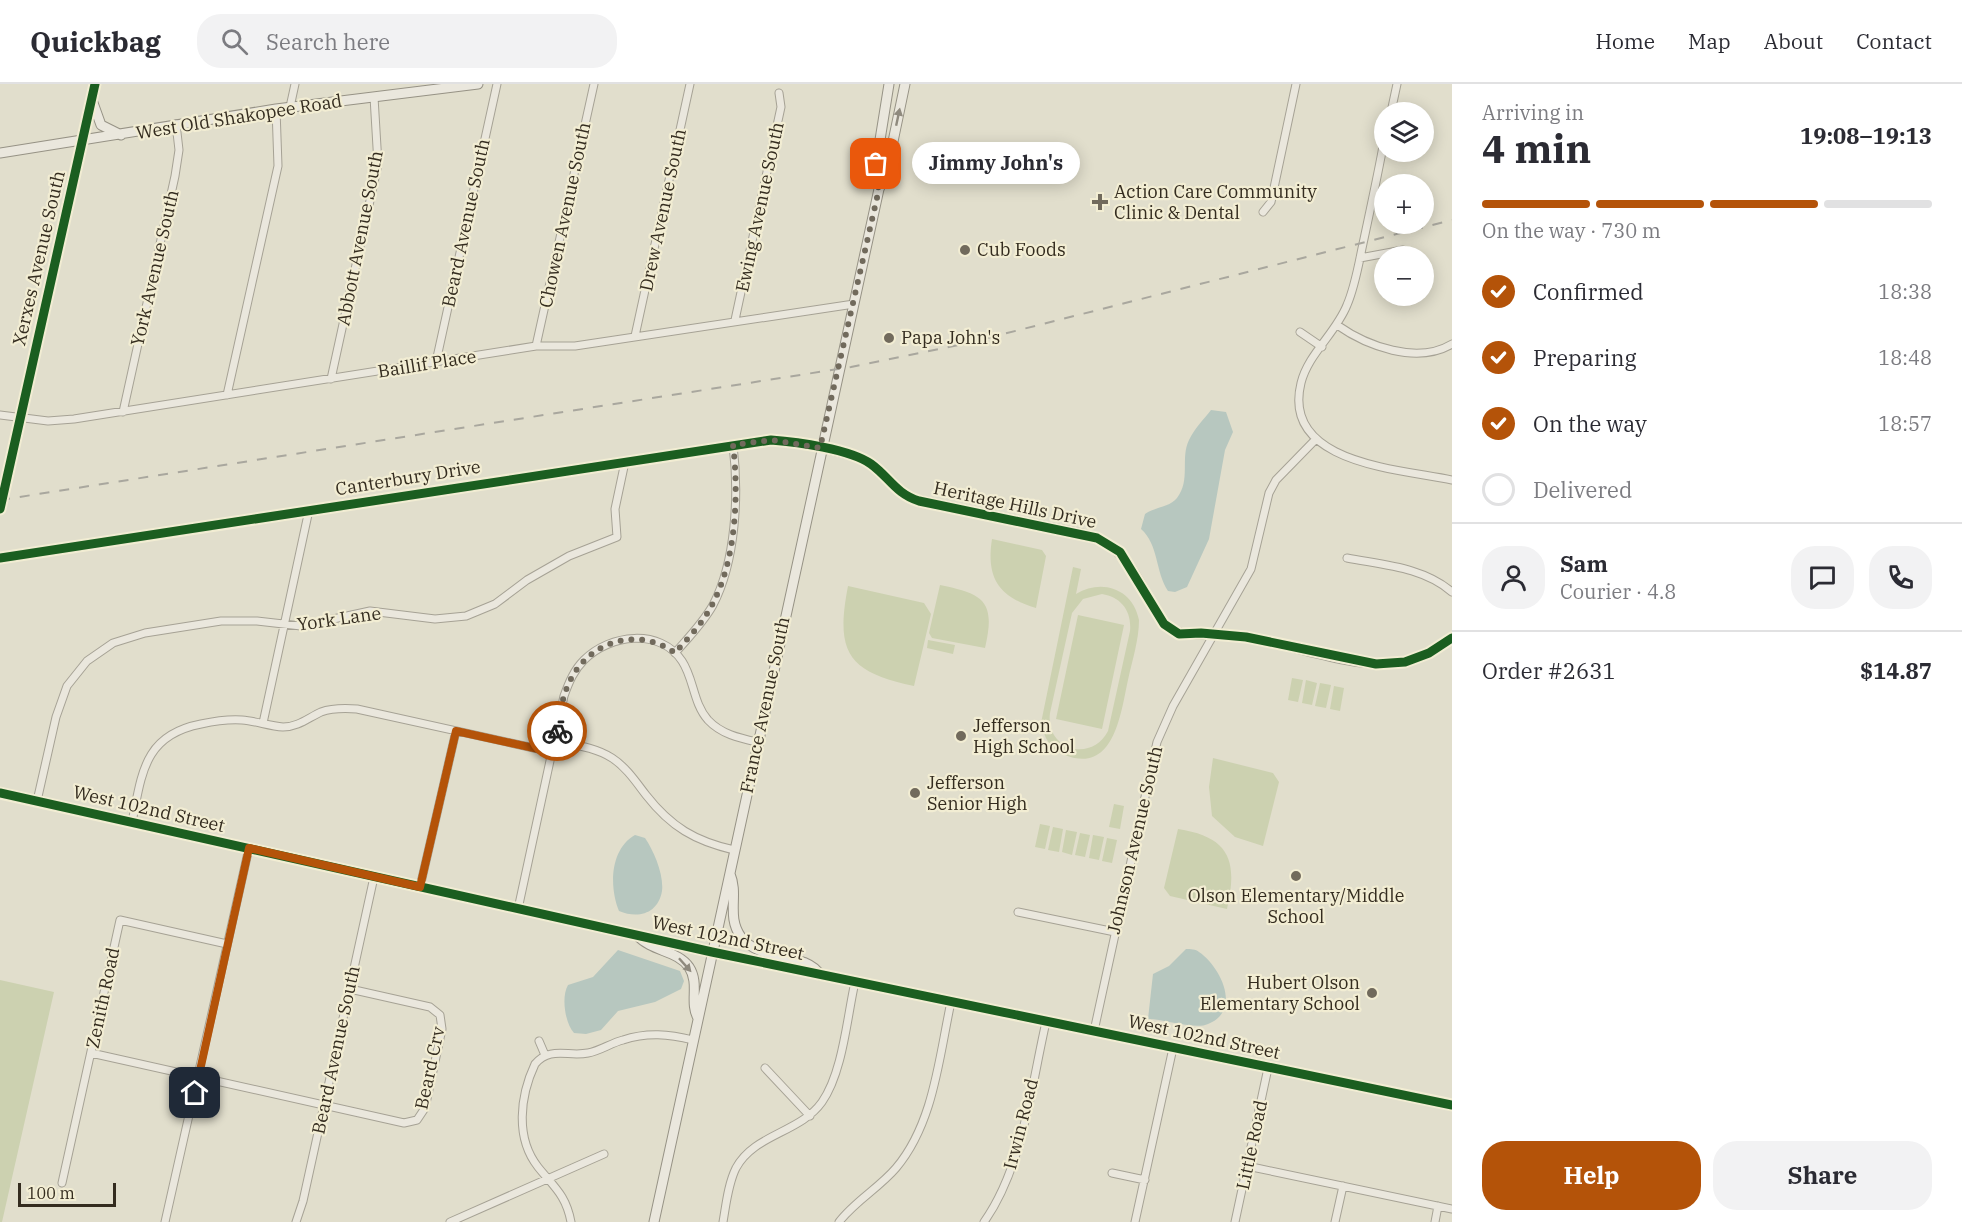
<!DOCTYPE html>
<html lang="en">
<head>
<meta charset="utf-8">
<style>
  :root { --surface:#fff; --page:#f2f2f3; --text:#2b2b33; --muted:#7c7c81; --line:#e1e1e2; --accent:#b45309 }
  body { margin:0; font-family:"IBM Plex Serif",serif; background:var(--page); color:var(--text); height:100vh; display:flex; flex-direction:column; font-size:22px; white-space:nowrap }
  * { box-sizing:border-box; margin:0 }
  p { font-size:20px; color:var(--muted) }
  .icon { flex:none; width:33px; height:33px; fill:none; stroke:currentColor; stroke-width:2; stroke-linecap:round; stroke-linejoin:round }
  .map { position:relative; flex:1; overflow:hidden }
  .side { display:flex; flex-direction:column; background:var(--surface); width:510px }
  .side>* { flex:none }
  .controls { position:absolute; left:1374px; top:18px; display:grid; gap:12px }
  .controls a { display:grid; place-items:center; width:60px; height:60px; border-radius:50%; background:var(--surface); box-shadow:0 3px 15px #0003; font-size:30px }
  .scale { position:absolute; left:18px; bottom:15px; width:98px; box-sizing:border-box; padding-left:6px; border:3px solid #342c1f; border-top:0; font-size:16px; line-height:21px; white-space:nowrap; color:#342c1f; -webkit-text-stroke:4px #f2edd3; paint-order:stroke }
  .pin { position:absolute; display:grid; place-items:center; width:51px; height:51px; color:#fff; margin:-26px; border-radius:12px; box-shadow:0 3px 9px #0006 }
  .courier { position:absolute; display:grid; place-items:center; width:60px; height:60px; margin:-30px; border:4px solid #b45309; border-radius:50%; background:#fff; color:#222; box-shadow:0 2px 8px #0007 }
  .bubble { position:absolute; height:42px; border-radius:21px; background:var(--surface); box-shadow:0 3px 15px #0003; font-size:20px; font-weight:800; line-height:42px; text-align:center }
  .overview em { font-style:normal; font-weight:800 }
  .overview div { display:flex; flex-direction:column-reverse }
  .overview { display:flex; align-items:center; justify-content:space-between; height:102px; padding:0 30px }
  h1 { font-size:39px; font-weight:800; line-height:45px }
  .bar { display:grid; grid-template-columns:repeat(4,1fr); gap:9px 6px; align-content:center; height:72px; padding:0 30px }
  .bar i { height:8px; border-radius:4px; background:var(--line) }
  .bar .on { background:var(--accent) }
  .bar p { grid-column:span 4 }
  .line { display:flex; align-items:center; gap:15px; padding:0 30px; border-top:2px solid var(--line) }
  .line div { flex:1 }
  .round { display:grid; place-items:center; flex:none; width:63px; height:63px; border-radius:24px; background:var(--page) }
  ol { padding:0 30px; list-style:none }
  li { display:flex; align-items:center; gap:18px; height:66px }
  li p { margin-inline-start:auto }
  li .icon { padding:6px; border-radius:50%; background:var(--accent); color:#fff; stroke-width:4 }
  li:last-child { color:var(--muted) }
  li i { width:33px; height:33px; border:3px solid var(--line); border-radius:50% }
  .button { display:flex; gap:12px; margin-top:auto; padding:12px 30px }
  .button a { flex:1; height:69px; border-radius:24px; background:var(--accent); color:#fff; font-size:24px; font-weight:800; line-height:69px; text-align:center }
  .button a+a { background:var(--page); color:var(--text) }
  header { display:flex; align-items:center; gap:36px; box-sizing:border-box; height:84px; padding:0 30px; background:var(--surface); border-bottom:2px solid var(--line) }
  header strong { font-size:28px }
  nav { display:flex; gap:33px; margin-inline-start:auto; font-size:21px }
  .search { width:420px; height:54px; background:var(--page); display:flex; align-items:center; gap:15px; box-sizing:border-box; padding:0 21px; border-radius:24px; color:var(--muted); font-size:22px }
  main { display:flex; flex:1; min-height:0 }
  .map>svg:first-child { display:block }
</style>
</head>
<body>
<header>
<strong>Quickbag</strong>
<div class="search"><svg class="icon" aria-label="search" viewBox="0 0 24 24"><circle cx="10" cy="10" r="6"/><path d="M15 15l6 6"/></svg>Search here</div>
<nav><a>Home</a><a>Map</a><a>About</a><a>Contact</a></nav>
</header>
<main>
<div class="map">
<svg width="1452" height="1138" viewBox="0 0 1452 1138">
  <rect width="100%" height="100%" fill="#e1decc"/>
  <path fill="#ccd1b0" fill-rule="evenodd" d="M992 455 1042 466 1046 472 1036 524C998 513 986 493 992 455Z
    M1073 483 1081 485 1076 510C1102 494 1133 505 1139 536 1139 556 1132 577 1128 596 1121 627 1115 691 1065 671 1051 666 1044 654 1041 639ZM1102 510C1121 513 1132 527 1130 547L1108 647C1092 679 1045 666 1050 629L1072 529 1083 515Z
    M940 501C984 510 996 517 985 564L932 554 929 549Z
    M848 502 924 519 931 530 914 602C848 588 835 569 848 502Z
    M1078 531 1124 541 1102 645 1056 635Z
    M928 556 955 561 953 570 927 564Z
    M1292 594 1303 596 1298 618 1288 616Z
    M1306 596 1317 599 1312 621 1302 619Z
    M1320 599 1331 601 1326 624 1315 622Z
    M1334 602 1344 604 1340 627 1330 625Z
    M1213 674 1273 689 1279 698 1263 762 1235 753 1212 732 1209 703Z
    M1114 720 1124 722 1120 745 1109 743Z
    M1040 740 1050 742 1045 765 1035 763Z
    M1053 743 1063 745 1059 768 1048 766Z
    M1178 745C1230 753 1238 777 1227 825L1170 812 1164 804Z
    M1066 746 1077 748 1072 771 1062 768Z
    M1080 749 1090 751 1085 773 1075 771Z
    M1093 751 1104 753 1099 776 1089 774Z
    M1107 754 1117 756 1112 779 1102 777Z
    M0 896 54 908 2 1138H0Z"/>
  <path fill="#b7c7bf" d="M1211 326 1226 328 1233 348 1225 366 1209 455 1187 503 1175 508 1168 507C1155 487 1159 461 1141 445L1145 430C1155 423 1170 423 1177 414 1191 396 1180 374 1189 356 1194 345 1204 335 1211 326Z
    M635 751 645 754C654 767 664 791 662 807 658 830 638 835 619 827 609 803 610 765 635 751Z
    M1186 865C1190 865 1196 865 1199 868 1221 883 1242 927 1208 940 1196 946 1164 935 1148 935L1153 890 1169 882Z
    M618 866 680 887 684 897 681 905 655 918 618 927 601 946 586 950 574 949C565 939 561 913 568 901L593 893Z"/>
  <g fill="none" stroke-linecap="round" stroke-linejoin="round">
    <g stroke="#a6a295" stroke-width="9">
      <path id="minor" d="M290 23 295 0
        M1391 28 1397 0
        M1384 57C1378 90 1371 122 1364 155 1359 177 1356 200 1347 221 1336 249 1308 270 1301 299 1281 380 1400 385 1452 396
        M1263 128 1271 118 1296 0
        M1360 174 1403 166
        M735 236 781 23 779 9
        M1337 241C1367 262 1417 281 1452 260
        M1300 248 1322 263
        M635 252 690 0
        M536 262 594 0
        M436 278 497 0
        M331 295 378 80 374 13
        M227 311 278 82 276 25
        M123 328 175 92 179 66 176 40
        M0 331 48 337 74 335 536 262H575L854 220
        M0 474 758 358 785 357 821 364
        M1347 474C1383 481 1423 483 1452 508
        M675 569C688 554 703 539 713 521 736 477 739 410 733 361
        M263 639 309 426
        M555 657C574 661 595 663 612 674 626 683 636 698 646 711 671 743 695 757 734 766
        M37 717 56 633 67 602 87 577 113 559 145 549 221 537H257L301 542 370 527 435 535 466 532 495 520 527 496 569 472 617 453 615 425 625 378
        M132 738C142 689 144 651 201 640 215 637 228 635 242 636 256 637 269 642 283 643 298 643 308 634 321 628 332 624 344 624 357 625L552 668
        M420 803 456 647
        M518 825 564 612C569 598 574 586 584 576 610 550 660 544 682 577 694 595 693 619 708 636 721 650 739 654 757 658
        M1018 828 1115 848
        M1094 947 1157 658 1173 622 1251 485 1269 409 1276 396 1316 355
        M539 957 545 971
        M91 969 404 1039 417 1036 425 1024 442 945 440 931 430 923 350 905
        M765 984 810 1032
        M1247 1082 1452 1125
        M1112 1089 1145 1096
        M62 1099 120 836 227 860
        M165 1138 249 764
        M296 1138 303 1117 374 793
        M450 1138 604 1070
        M571 1138C566 1111 554 1103 538 1083 515 1054 520 1012 535 980 550 962 568 973 588 969 600 967 611 959 623 956 647 948 669 950 693 956
        M723 1138C726 1121 728 1100 736 1084 754 1050 800 1049 822 1018 843 988 847 933 855 898
        M839 1138C855 1117 879 1104 896 1084 934 1039 939 973 951 918
        M984 1138C1023 1083 1031 1003 1046 938
        M1135 1138 1173 964
        M1235 1138 1268 984
        M1335 1138 1343 1102
        M1435 1138 1438 1122"/>
    </g>
    <g stroke="#a6a295" stroke-width="10">
      <path id="tertiary" d="M821 364C840 369 862 371 878 385 889 395 895 406 909 414L1084 450C1121 460 1134 486 1151 518 1157 528 1161 538 1170 544 1182 554 1223 550 1241 552 1286 559 1346 582 1389 580 1413 579 1433 567 1452 554
        M0 425 95 0
        M0 709 712 868 1452 1021"/>
    </g>
    <g stroke="#969285" stroke-width="11">
      <path id="secondary" d="M92 16 101 41 121 51
        M0 69 276 25 478 0
        M879 105 874 93 889 0
        M730 790C739 811 726 832 741 853 761 879 806 867 820 891
        M637 851C652 868 677 866 689 883 700 900 689 918 698 934
        M654 1138 879 105 886 91 905 0"/>
    </g>
    <use href="#minor" stroke="#eae7dd" stroke-width="7"/>
    <use href="#tertiary" stroke="#eae7dd" stroke-width="8"/>
    <use href="#secondary" stroke="#eae7dd" stroke-width="9"/>
    <path stroke="#a9a79e" stroke-width="2" stroke-dasharray="10 10" stroke-linecap="butt" d="M0 416 851 283 964 260 1452 136"/>
    <g stroke="#f2edd3" stroke-width="13">
      <path id="cycleway" d="M0 425 95 0
        M0 474 771 356C797 358 850 365 871 380 889 393 896 410 919 417L1097 454 1120 468 1164 540 1179 550 1201 549 1246 553 1376 580 1405 578 1429 569 1452 554
        M0 709 712 868 1452 1021"/>
    </g>
    <use href="#cycleway" stroke="#1b5e20" stroke-width="9"/>
  </g>
  <defs><path id="oneway-solid" d="M-6-.8H1V-3.2L6.5 0L1 3.2V.8H-6Z" transform="scale(1.5)"/></defs>
  <g fill="#8f8a7e">
    <use href="#oneway-solid" transform="translate(898 33) rotate(-78)"/>
    <use href="#oneway-solid" transform="translate(685 881) rotate(48)"/>
  </g>
  <g fill="none" stroke-linecap="round" stroke-linejoin="round">
    <path stroke="#716a5c" stroke-width="6" stroke-dasharray="0 10.8" d="M557 647C560 630 562 612 570 597 589 557 639 542 675 569 688 554 703 539 712 521 736 477 739 410 733 361L771 356 820 364 879 105 874 93 876 80"/>
    <path stroke="#b45309" stroke-width="8" d="M195 1009 249 764 420 803 456 647 552 668 557 647"/>
  </g>
  <g fill="#716a5c" stroke="#f2edd3" stroke-width="2">
    <path d="M1097 109h6v6h6v6h-6v6h-6v-6h-6v-6h6z"/>
    <circle cx="965" cy="166" r="6"/>
    <circle cx="889" cy="254" r="6"/>
    <circle cx="961" cy="652" r="6"/>
    <circle cx="915" cy="709" r="6"/>
    <circle cx="1296" cy="792" r="6"/>
    <circle cx="1372" cy="909" r="6"/>
  </g>
  <g text-anchor="middle" stroke-width="4.5" stroke-linejoin="round" paint-order="stroke">
    <g font-size="18" fill="#342c1f" stroke="#f2edd3">
      <text transform="translate(239 33) rotate(-9)" y="6">West Old Shakopee Road</text>
      <text transform="translate(760 123) rotate(-78)" y="6">Ewing Avenue South</text>
      <text transform="translate(663 126) rotate(-78)" y="6">Drew Avenue South</text>
      <text transform="translate(565 131) rotate(-78)" y="6">Chowen Avenue South</text>
      <text transform="translate(466 139) rotate(-78)" y="6">Beard Avenue South</text>
      <text transform="translate(360 154) rotate(-79)" y="6">Abbott Avenue South</text>
      <text transform="translate(39 174) rotate(-77)" y="6">Xerxes Avenue South</text>
      <text transform="translate(155 184) rotate(-77)" y="6">York Avenue South</text>
      <text transform="translate(427 280) rotate(-9)" y="6">Baillif Place</text>
      <text transform="translate(408 394) rotate(-9)" y="6">Canterbury Drive</text>
      <text transform="translate(1015 421) rotate(12)" y="6">Heritage Hills Drive</text>
      <text transform="translate(339 535) rotate(-8)" y="6">York Lane</text>
      <text transform="translate(765 621) rotate(-78)" y="6">France Avenue South</text>
      <text transform="translate(149 725) rotate(13)" y="6">West 102nd Street</text>
      <text transform="translate(1135 756) rotate(-77)" y="6">Johnson Avenue South</text>
      <text transform="translate(728 854) rotate(12)" y="6">West 102nd Street</text>
      <text transform="translate(103 914) rotate(-78)" y="6">Zenith Road</text>
      <text transform="translate(1204 953) rotate(12)" y="6">West 102nd Street</text>
      <text transform="translate(336 966) rotate(-78)" y="6">Beard Avenue South</text>
      <text transform="translate(430 984) rotate(-78)" y="6">Beard Crv</text>
      <text transform="translate(1021 1040) rotate(-76)" y="6">Irwin Road</text>
      <text transform="translate(1252 1061) rotate(-78)" y="6">Little Road</text>
    </g>
    <g font-size="18" fill="#342c1f" stroke="#f2edd3" text-anchor="start">
      <text x="1114" y="114">Action Care Community<tspan x="1114" dy="21">Clinic &amp; Dental</tspan></text>
      <text x="977" y="172">Cub Foods</text>
      <text x="901" y="260">Papa John's</text>
      <text x="973" y="648">Jefferson<tspan x="973" dy="21">High School</tspan></text>
      <text x="927" y="705">Jefferson<tspan x="927" dy="21">Senior High</tspan></text>
      <text x="1296" y="818" text-anchor="middle">Olson Elementary/Middle<tspan x="1296" dy="21">School</tspan></text>
      <text x="1360" y="905" text-anchor="end">Hubert Olson<tspan x="1360" dy="21">Elementary School</tspan></text>
    </g>
  </g>
</svg>
<div class="controls">
<a><svg class="icon" aria-label="layers" viewBox="0 0 24 24"><path d="M12 4l9 5-9 5-9-5zM3 14l9 5 9-5"/></svg></a>
<a>+</a>
<a>−</a>
</div>
<div class="scale">100 m</div>
<div class="pin" style="left:876px;top:80px;background:#ea580c"><svg class="icon" aria-label="bag" viewBox="0 0 24 24"><path d="M5 8h14l-1 12H6zM9 8a3 3 0 0 1 6 0"/></svg></div>
<div class="pin" style="left:195px;top:1009px;background:#1f2937"><svg class="icon" aria-label="home" viewBox="0 0 24 24"><path d="M3 11l9-7 9 7M6 9v11h12V9"/></svg></div>
<div class="courier" style="left:557px;top:647px"><svg class="icon" aria-label="bike" viewBox="0 0 24 24"><circle cx="6" cy="16" r="4"/><circle cx="18" cy="16" r="4"/><path d="M6 16l4-8h5l3 8M10 8l3 8H6M13 5h3"/></svg></div>
<div class="bubble" style="left:912px;top:58px;width:168px">Jimmy John's</div>
</div>
<section class="side">
<div class="overview"><div><h1>4 min</h1><p>Arriving in</p></div><em>19:08–19:13</em></div>
<div class="bar"><i class="on"></i><i class="on"></i><i class="on"></i><i></i><p>On the way · 730 m</p></div>
<ol>
<li><svg class="icon" aria-label="check" viewBox="0 0 24 24"><path d="M5 12l5 5 9-10"/></svg>Confirmed<p>18:38</p></li>
<li><svg class="icon" aria-label="check" viewBox="0 0 24 24"><path d="M5 12l5 5 9-10"/></svg>Preparing<p>18:48</p></li>
<li><svg class="icon" aria-label="check" viewBox="0 0 24 24"><path d="M5 12l5 5 9-10"/></svg>On the way<p>18:57</p></li>
<li><i></i>Delivered</li>
</ol>
<div class="line" style="height:108px"><a class="round"><svg class="icon" aria-label="person" viewBox="0 0 24 24"><circle cx="12" cy="8" r="4"/><path d="M4 21q1-7 8-7t8 7"/></svg></a><div><b>Sam</b><p>Courier · 4.8</p></div><a class="round"><svg class="icon" aria-label="chat" viewBox="0 0 24 24"><path d="M4 5h16v11H9l-5 4z"/></svg></a><a class="round"><svg class="icon" aria-label="phone" viewBox="0 0 24 24"><path d="M5 4h4l2 5-3 2q2 4 5 5l2-3 5 2v4C11 20 4 13 5 4z"/></svg></a></div>
<div class="line" style="height:78px"><div>Order #2631</div><b>$14.87</b></div>
<div class="button"><a>Help</a><a>Share</a></div>
</section>
</main>
</body>
</html>
